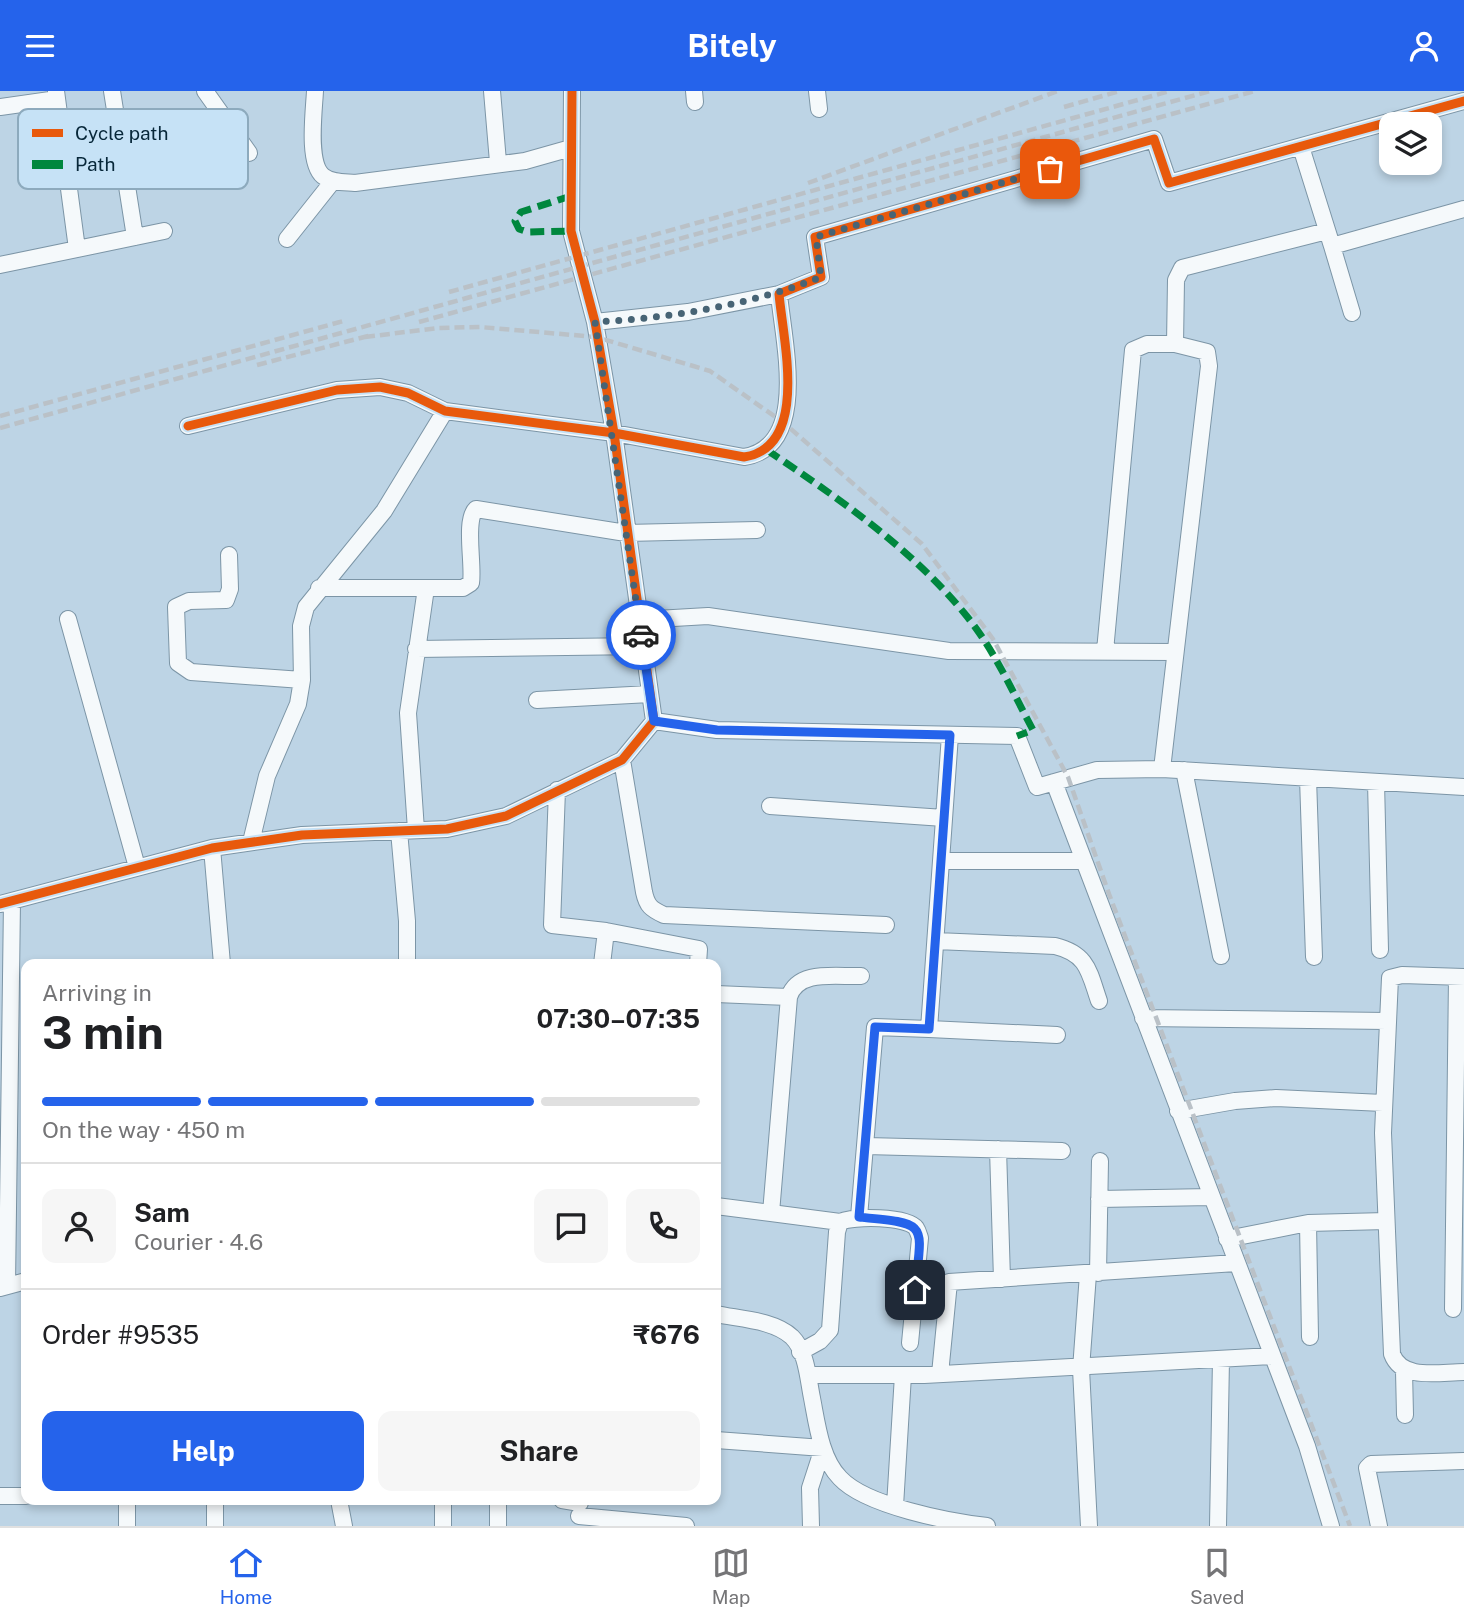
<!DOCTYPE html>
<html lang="en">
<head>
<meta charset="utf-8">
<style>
  :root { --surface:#fff; --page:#f6f6f6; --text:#202124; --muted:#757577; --line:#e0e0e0; --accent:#2563eb }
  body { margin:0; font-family:"Public Sans",sans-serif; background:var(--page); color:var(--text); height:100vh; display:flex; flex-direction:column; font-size:26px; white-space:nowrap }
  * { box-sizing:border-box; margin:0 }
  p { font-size:23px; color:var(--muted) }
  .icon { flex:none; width:38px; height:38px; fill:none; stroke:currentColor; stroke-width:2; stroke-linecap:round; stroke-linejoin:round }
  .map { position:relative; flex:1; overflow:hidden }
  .panel { position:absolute; left:21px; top:868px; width:700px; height:546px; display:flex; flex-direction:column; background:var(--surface); border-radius:14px; box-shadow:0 4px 10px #0003 }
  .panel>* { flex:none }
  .controls { position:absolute; left:1379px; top:21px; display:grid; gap:14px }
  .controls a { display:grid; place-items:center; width:63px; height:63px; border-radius:14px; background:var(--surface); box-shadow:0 4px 10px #0003; font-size:35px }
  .pin { position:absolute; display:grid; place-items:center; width:60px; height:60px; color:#fff; margin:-30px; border-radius:14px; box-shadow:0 4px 10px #0006 }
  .courier { position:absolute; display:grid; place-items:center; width:70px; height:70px; margin:-35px; border:5px solid #2563eb; border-radius:50%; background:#fff; color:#222; box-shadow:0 2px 9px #0007 }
  .summary em { font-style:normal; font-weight:700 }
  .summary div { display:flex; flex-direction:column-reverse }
  .summary { display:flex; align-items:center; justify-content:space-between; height:119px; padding:0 21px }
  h1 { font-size:46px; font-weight:700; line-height:52px }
  .bar { display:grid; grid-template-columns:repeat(4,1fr); gap:10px 7px; align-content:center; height:84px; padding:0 21px }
  .bar i { height:9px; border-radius:5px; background:var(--line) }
  .bar .on { background:var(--accent) }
  .bar p { grid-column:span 4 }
  .line { display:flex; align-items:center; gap:18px; padding:0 21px; border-top:2px solid var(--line) }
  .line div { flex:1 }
  .round { display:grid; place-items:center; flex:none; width:74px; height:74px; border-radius:14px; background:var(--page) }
  .button { display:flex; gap:14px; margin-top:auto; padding:14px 21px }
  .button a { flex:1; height:80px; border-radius:14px; background:var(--accent); color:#fff; font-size:28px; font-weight:700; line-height:80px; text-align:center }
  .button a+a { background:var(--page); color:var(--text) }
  header { display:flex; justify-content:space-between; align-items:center; height:91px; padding:0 21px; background:var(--accent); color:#fff; font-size:32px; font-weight:700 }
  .tabs { display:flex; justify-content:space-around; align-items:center; height:98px; border-top:2px solid var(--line); background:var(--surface); font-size:19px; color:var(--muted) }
  .tabs a { display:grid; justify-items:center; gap:4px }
  .tabs .on { color:var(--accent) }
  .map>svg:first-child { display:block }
</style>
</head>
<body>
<header><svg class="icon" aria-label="menu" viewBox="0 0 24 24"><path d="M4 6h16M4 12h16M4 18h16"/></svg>Bitely<svg class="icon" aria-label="person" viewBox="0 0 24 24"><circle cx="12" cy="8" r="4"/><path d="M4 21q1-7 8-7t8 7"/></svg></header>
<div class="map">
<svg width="1464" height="1435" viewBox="0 0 1464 1435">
  <rect width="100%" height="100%" fill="#bdd4e5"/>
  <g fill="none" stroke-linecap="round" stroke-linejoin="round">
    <g stroke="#7c95a6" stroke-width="18">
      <path id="minor" d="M56 0 77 158
        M112 0 135 146
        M205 0 249 62
        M315 0C314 20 307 72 323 85 332 92 344 91 355 92L525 70 571 57
        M492 0 498 71
        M694 0 695 11
        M817 0 819 18
        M0 16 57 8
        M1301 56 1332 155 1464 118
        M287 148 333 90
        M1332 155 1352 222
        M0 174 164 140
        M595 231 688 221 779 203
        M188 335 337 299 380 296 408 302 445 320 614 342 744 366C810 356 783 249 779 203L821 186 815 146 1154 48 1169 92 1464 10
        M229 464 230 498 226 509 189 510 176 516 178 572 191 581 302 589
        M319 497H463L471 492C474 474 464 429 476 418L626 442 757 439
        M68 528 137 776
        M639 529 708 525 949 560 1175 561
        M416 558 643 555
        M1105 560 1133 259 1147 253H1175L1176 189 1182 177 1327 140
        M537 609 650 603
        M654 630 717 639 1017 645 1037 696 1097 679 1162 678 1464 696
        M622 669 644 801C647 815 651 818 664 824L886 834
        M1162 678 1209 275 1207 261 1175 253
        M1184 679 1221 865
        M1308 687 1314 866
        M1054 691 1307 1355 1331 1435
        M1376 691 1380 859
        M557 699 552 834 606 840 602 873
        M770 715 944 727
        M416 739 408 622 426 497
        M399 740 407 830V873
        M251 751 267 685 298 613 302 589 301 535 306 516 384 420 445 320
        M212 757 222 873
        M941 770H1084
        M0 813 212 757 302 744 447 738 506 725 622 669 654 630 614 342 595 231 571 140 572 0
        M606 840 699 858 698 873
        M936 850 1055 855C1088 863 1089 881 1099 910
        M1464 886 1402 884 1390 887 1383 1042 1392 1263C1402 1290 1439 1281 1464 1281
        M716 903 789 906 771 1122 716 1115
        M789 906C798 878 836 886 861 885
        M1143 927 1387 930
        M929 938 1057 944
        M1178 1020 1235 1010 1276 1007 1383 1012
        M866 1055 1062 1060
        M998 1058 1002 1188
        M1099 1108 1211 1106
        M771 1122 840 1131
        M859 1126 875 936 929 938 950 644
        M1308 1132 1310 1246
        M1227 1148 1308 1132 1386 1130
        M1098 1182 1100 1070
        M1088 1183 1081 1278 1089 1435
        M7 1195 12 810
        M0 1197 26 1190
        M1453 1218 1457 886
        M716 1223C739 1228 774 1229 792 1246 807 1261 808 1288 812 1307 817 1333 821 1368 840 1387 866 1415 950 1431 987 1435
        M800 1261 820 1250 830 1239 837 1141 840 1131C853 1125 907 1125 916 1137 918 1140 919 1144 920 1147L910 1252
        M1404 1280 1405 1324
        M940 1283 949 1191 1236 1172
        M808 1284H924L1272 1265
        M716 1349 823 1357 810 1397 811 1435
        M0 1405H26
        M215 1409V1435
        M339 1409 344 1435
        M443 1409V1435
        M562 1409 580 1412
        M895 1415 903 1284
        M579 1425 686 1435
        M127 1435V1409
        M498 1435V1409
        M1218 1435 1221 1268
        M1379 1435 1367 1377 1371 1373 1464 1370"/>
    </g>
    <use href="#minor" stroke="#f5f9fb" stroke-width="16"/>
    <path stroke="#bac1c7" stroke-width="4.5" stroke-dasharray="10 5" stroke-linecap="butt" d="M1064 16 1120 0
      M808 92 1058 0
      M449 201 1170 0
      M419 231 1255 0
      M365 246 438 237 480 236 596 246 710 280 784 332 922 453 993 548 1068 686 1109 803 1350 1435
      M257 274 372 244
      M0 325 347 229
      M0 337 1210 0"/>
    <path stroke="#00873e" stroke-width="7" stroke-dasharray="14 7" stroke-linecap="butt" d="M571 105 521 121 515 130 519 138 528 141 571 140
      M767 359C838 407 911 457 965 523 994 558 1012 600 1033 639L1017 645"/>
    <g stroke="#c6e2f6" stroke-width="13">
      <path id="cycleway" d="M188 335 337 299 380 296 408 302 445 320 614 342 744 366C810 356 783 249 779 203L821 186 815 146 1154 48 1169 92 1464 10
        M0 813 212 757 302 744 447 738 506 725 622 669 654 630 614 342 595 231 571 140 572 0"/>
    </g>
    <use href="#cycleway" stroke="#e8590c" stroke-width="9"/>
  </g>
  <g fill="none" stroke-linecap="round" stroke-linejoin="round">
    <path stroke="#476475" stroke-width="7" stroke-dasharray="0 12.6" d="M641 544 595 231C671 227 751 214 821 186L816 146 1050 78"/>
    <path stroke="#2563eb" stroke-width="9" d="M641 544 654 630 717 639 950 644 929 938 875 936 859 1126C930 1133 922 1131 915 1199"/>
  </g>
  <rect x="18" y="18" width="230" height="80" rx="10" fill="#c6e2f6" stroke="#8daabd" stroke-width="2"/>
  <rect x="32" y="38" width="31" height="8" fill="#e8590c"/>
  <rect x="32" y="69" width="31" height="9" fill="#00873e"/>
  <g font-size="19" fill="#072739">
    <text x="75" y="49">Cycle path</text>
    <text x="75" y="80">Path</text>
  </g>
</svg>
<div class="controls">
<a><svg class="icon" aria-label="layers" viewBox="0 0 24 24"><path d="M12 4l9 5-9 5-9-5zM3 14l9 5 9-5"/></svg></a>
</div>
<div class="pin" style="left:1050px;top:78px;background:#ea580c"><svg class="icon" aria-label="bag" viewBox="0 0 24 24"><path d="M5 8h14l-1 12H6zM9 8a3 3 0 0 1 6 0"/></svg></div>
<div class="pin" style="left:915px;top:1199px;background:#1f2937"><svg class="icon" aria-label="home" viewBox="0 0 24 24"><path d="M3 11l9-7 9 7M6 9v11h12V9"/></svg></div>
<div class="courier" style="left:641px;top:544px"><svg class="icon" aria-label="car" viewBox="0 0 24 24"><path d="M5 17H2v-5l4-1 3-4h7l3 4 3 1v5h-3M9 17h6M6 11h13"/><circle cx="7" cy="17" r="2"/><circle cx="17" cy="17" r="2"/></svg></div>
<section class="panel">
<div class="summary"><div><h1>3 min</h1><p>Arriving in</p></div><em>07:30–07:35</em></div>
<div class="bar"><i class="on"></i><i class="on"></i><i class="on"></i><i></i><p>On the way · 450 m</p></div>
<div class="line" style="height:126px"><a class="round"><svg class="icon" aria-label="person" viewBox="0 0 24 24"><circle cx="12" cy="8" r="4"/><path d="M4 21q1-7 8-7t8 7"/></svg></a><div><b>Sam</b><p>Courier · 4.6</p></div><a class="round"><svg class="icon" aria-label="chat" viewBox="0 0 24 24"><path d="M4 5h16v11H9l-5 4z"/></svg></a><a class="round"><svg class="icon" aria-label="phone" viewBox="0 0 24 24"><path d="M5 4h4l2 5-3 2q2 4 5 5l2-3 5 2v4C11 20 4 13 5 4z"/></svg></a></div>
<div class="line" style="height:91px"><div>Order #9535</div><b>₹676</b></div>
<div class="button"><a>Help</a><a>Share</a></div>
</section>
</div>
<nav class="tabs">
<a class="on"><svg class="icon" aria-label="home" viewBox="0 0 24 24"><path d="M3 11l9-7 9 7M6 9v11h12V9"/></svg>Home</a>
<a><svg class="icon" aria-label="map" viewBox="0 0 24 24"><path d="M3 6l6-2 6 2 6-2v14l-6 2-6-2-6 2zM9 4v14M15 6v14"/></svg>Map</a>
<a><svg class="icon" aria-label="saved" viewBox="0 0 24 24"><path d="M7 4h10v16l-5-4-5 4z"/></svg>Saved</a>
</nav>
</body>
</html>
